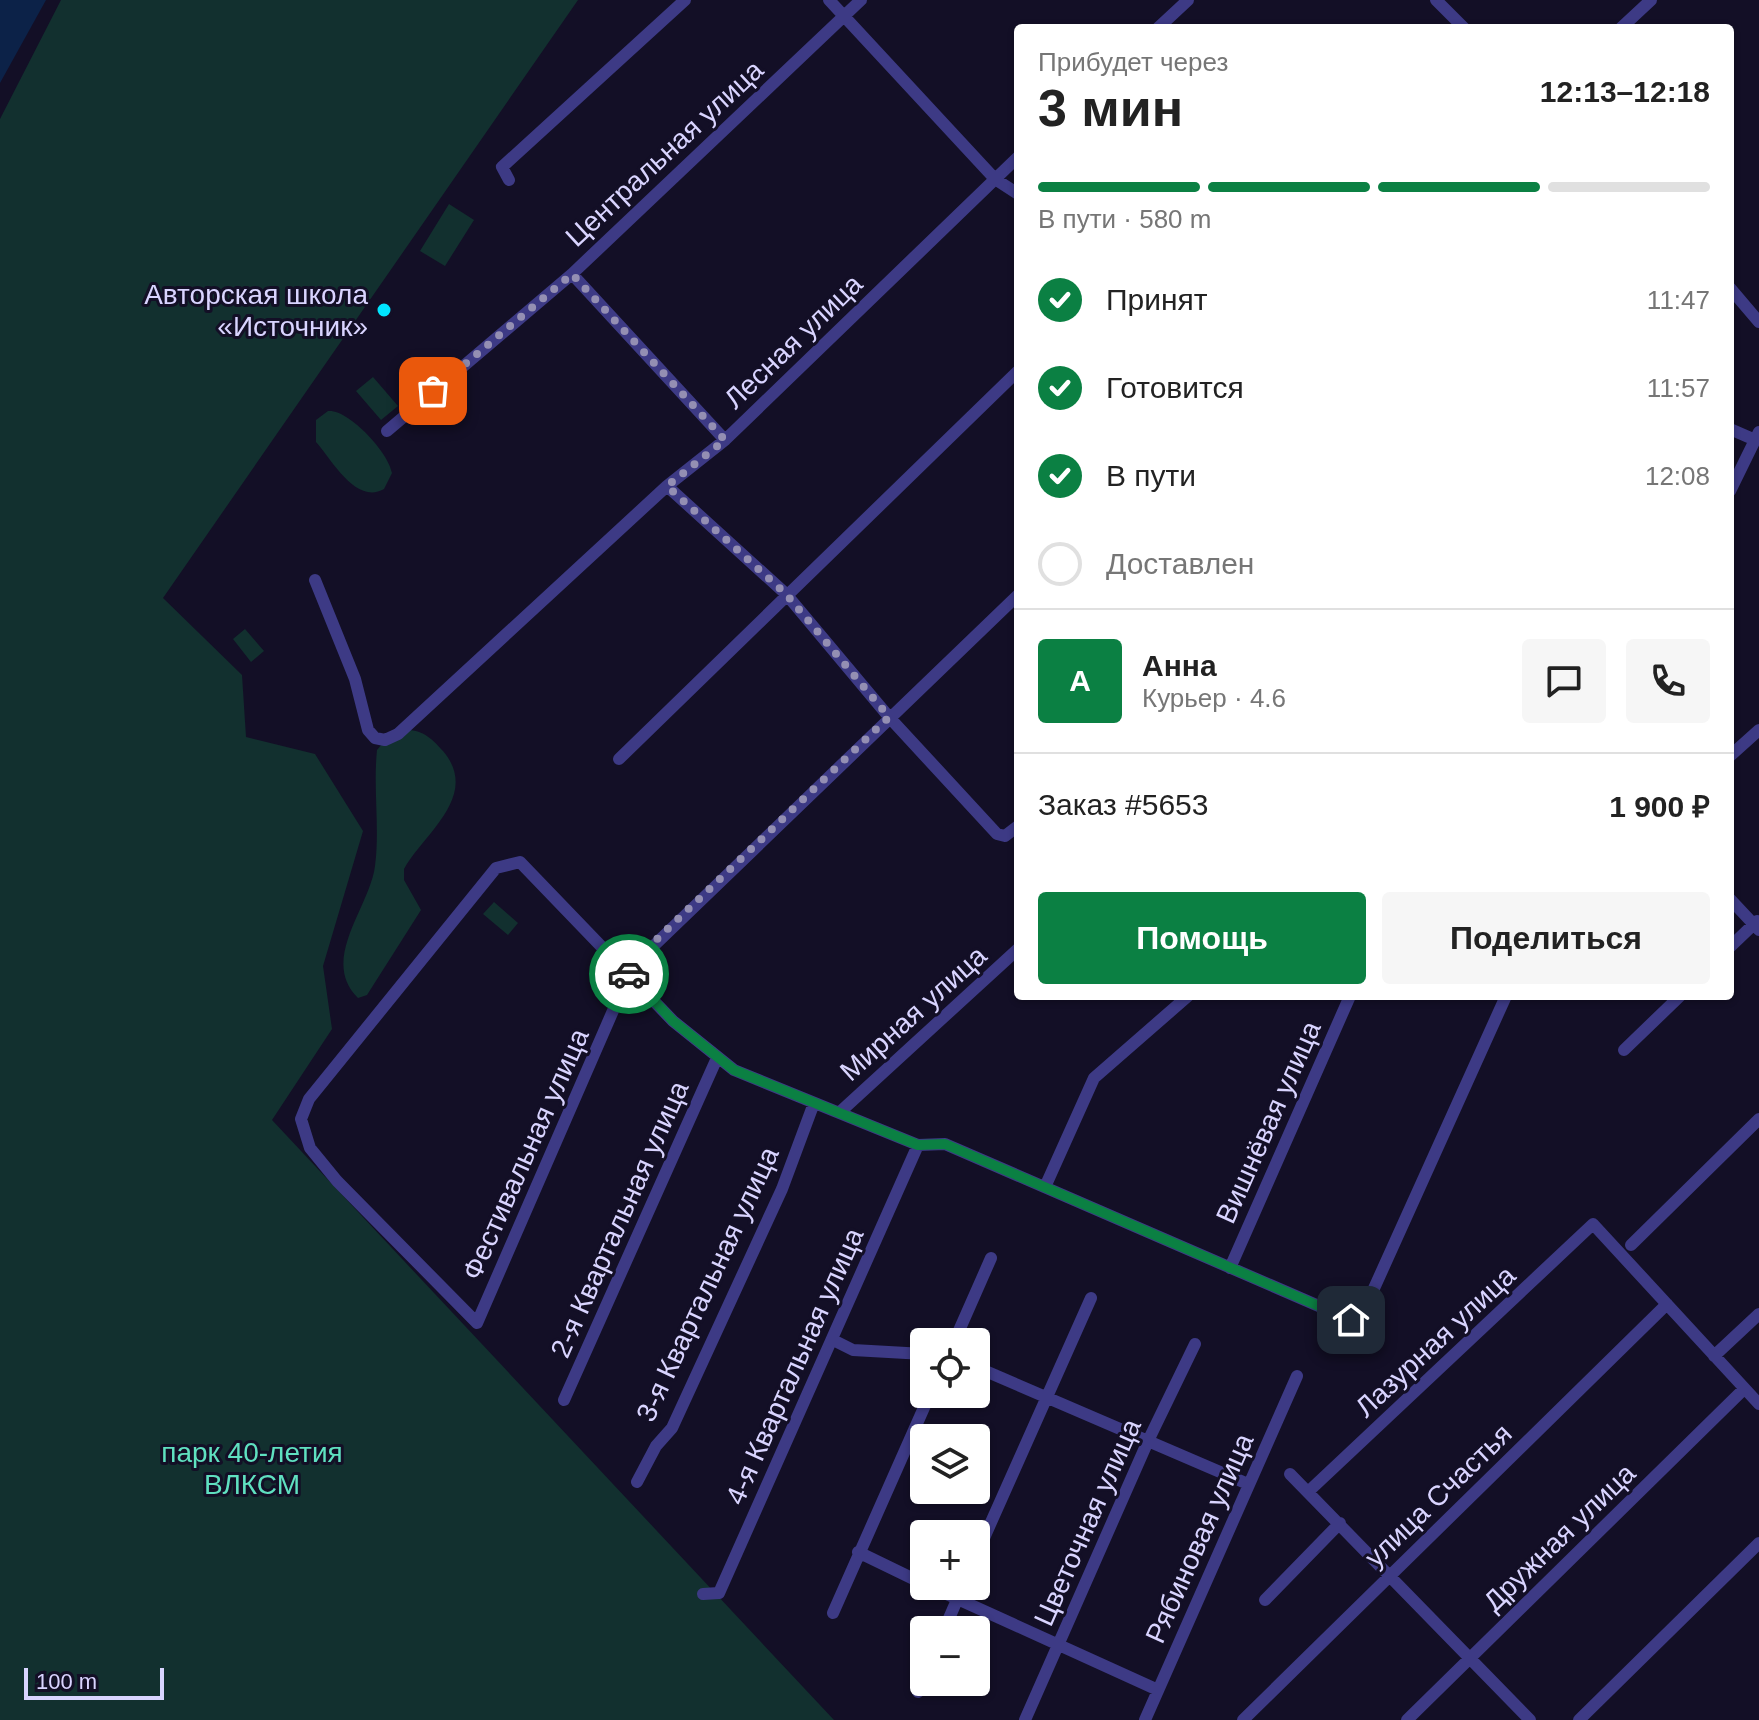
<!DOCTYPE html>
<html lang="ru">
<head>
<meta charset="utf-8">
<style>
  :root { --surface:#fff; --page:#f6f6f6; --text:#222; --muted:#767676; --line:#e0e0e0; --accent:#0b8043 }
  body { margin:0; font-family:Helvetica,sans-serif; background:var(--page); color:var(--text); height:100vh; display:flex; flex-direction:column; font-size:30px; white-space:nowrap }
  * { box-sizing:border-box; margin:0 }
  p { font-size:26px; color:var(--muted) }
  .icon { flex:none; width:44px; height:44px; fill:none; stroke:currentColor; stroke-width:2; stroke-linecap:round; stroke-linejoin:round }
  .map { position:relative; flex:1; overflow:hidden }
  .panel { position:absolute; left:1014px; top:24px; width:720px; height:976px; display:flex; flex-direction:column; background:var(--surface); border-radius:8px; box-shadow:0 2px 6px #0004 }
  .panel>* { flex:none }
  .tools { position:absolute; left:910px; top:1328px; display:grid; gap:16px }
  .tools a { display:grid; place-items:center; width:80px; height:80px; border-radius:8px; background:var(--surface); box-shadow:0 2px 6px #0004; font-size:40px }
  .scale { position:absolute; left:24px; bottom:20px; width:140px; box-sizing:border-box; padding-left:8px; border:4px solid #d9d4ff; border-top:0; font-size:22px; line-height:28px; white-space:nowrap; color:#d9d4ff; -webkit-text-stroke:6px #130f26; paint-order:stroke }
  .pin { position:absolute; display:grid; place-items:center; width:68px; height:68px; color:#fff; margin:-34px; border-radius:16px; box-shadow:0 4px 12px #0006 }
  .courier { position:absolute; display:grid; place-items:center; width:80px; height:80px; margin:-40px; border:6px solid #0b8043; border-radius:50%; background:#fff; color:#222; box-shadow:0 2px 10px #0007 }
  .overview em { font-style:normal; font-weight:800 }
  .overview div { display:flex; flex-direction:column-reverse }
  .overview { display:flex; align-items:center; justify-content:space-between; height:136px; padding:0 24px }
  h1 { font-size:52px; font-weight:800; line-height:60px }
  .bar { display:grid; grid-template-columns:repeat(4,1fr); gap:12px 8px; align-content:center; height:96px; padding:0 24px }
  .bar i { height:10px; border-radius:6px; background:var(--line) }
  .bar .selected { background:var(--accent) }
  .bar p { grid-column:span 4 }
  .line { display:flex; align-items:center; gap:20px; padding:0 24px; border-top:2px solid var(--line) }
  .line div { flex:1 }
  .round { display:grid; place-items:center; flex:none; width:84px; height:84px; border-radius:8px; background:var(--page) }
  ol { padding:0 24px; list-style:none }
  li { display:flex; align-items:center; gap:24px; height:88px }
  li p { margin-inline-start:auto }
  li .icon { padding:8px; border-radius:50%; background:var(--accent); color:#fff; stroke-width:4 }
  li:last-child { color:var(--muted) }
  li i { width:44px; height:44px; border:4px solid var(--line); border-radius:50% }
  .button { display:flex; gap:16px; margin-top:auto; padding:16px 24px }
  .button a { flex:1; height:92px; border-radius:8px; background:var(--accent); color:#fff; font-size:32px; font-weight:800; line-height:92px; text-align:center }
  .button a+a { background:var(--page); color:var(--text) }
  .map>svg:first-child { display:block }
</style>
</head>
<body>
<div class="map">
<svg width="1759" height="1720" viewBox="0 0 1759 1720">
  <rect width="100%" height="100%" fill="#130f26"/>
  <path fill="#12302f" d="M61 0H578L163 598 242 675 246 737 315 754 363 831 323 966 332 1029 272 1120 834 1720H0V119Z
    M449 204 474 220 445 266 420 251Z
    M373 377 398 406 381 420 356 391Z
    M328 411C349 409 389 453 392 473L384 489C356 505 332 460 316 442V420Z
    M245 629 264 651 251 662 233 639Z
    M407 730C424 730 433 740 443 751 481 796 423 834 404 869V880L421 910 367 995 358 998C319 960 370 907 375 866 380 828 373 789 377 750L387 738Z
    M494 902 518 923 508 935 483 914Z"/>
  <path fill="#0c2248" d="M0 0H46L0 83Z"/>
  <g fill="none" stroke-linecap="round" stroke-linejoin="round">
    <path stroke="#3d3a85" stroke-width="12" d="M829 0 995 179 1018 194
      M1436 0 1464 28
      M1158 28 1188 0
      M1621 28 1651 0
      M509 180 502 167 685 0
      M572 274 725 440
      M1730 288 1759 322
      M1730 429 1753 439
      M387 431 572 274 861 0
      M667 486 786 594 889 717 997 834 1005 836 1018 826
      M1730 491 1759 432
      M315 580 355 679 368 730 375 738 385 740 398 734 667 486 725 440 1018 157
      M1018 595 640 959 629 974 477 1323 337 1181 310 1148 301 1119 309 1099 496 868 520 862 673 1021 734 1070 918 1145 945 1144 1351 1320 1362 1315 1506 996
      M1730 756 1759 730
      M619 759 1018 371
      M1730 899 1759 930
      M1730 947 1757 921
      M1624 1050 1680 996
      M840 1112 1018 949
      M1045 1187 1094 1078 1188 996
      M1631 1245 1759 1119
      M1230 1268 1350 996
      M833 1340 853 1350 924 1354
      M954 1342 991 1258
      M1714 1356 1759 1314
      M976 1367 1248 1484
      M564 1400 717 1058
      M1290 1474 1530 1720
      M637 1482 656 1446 672 1428 782 1189 814 1103
      M1309 1491 1593 1224 1759 1404
      M858 1552 924 1584
      M976 1556 1091 1298
      M929 1586 1158 1690
      M703 1594 719 1593 918 1145
      M1265 1600 1340 1523
      M833 1613 930 1394
      M944 1630 963 1586
      M918 1692 924 1677
      M1025 1720 1148 1441 1195 1344
      M1145 1720 1297 1376
      M1243 1720 1667 1304
      M1407 1720 1744 1389
      M1579 1720 1759 1543"/>
  </g>
  <g fill="none" stroke-linecap="round" stroke-linejoin="round">
    <path stroke="#948fb3" stroke-width="8" stroke-dasharray="0 14.4" d="M433 391 572 274 725 440 667 486 786 594 889 717 654 942 629 974"/>
    <path stroke="#0b8043" stroke-width="10" d="M629 974 673 1021 734 1070 918 1145 945 1144 1351 1320"/>
  </g>
  <circle fill="#00e5ff" stroke="#130f26" stroke-width="3" cx="384" cy="310" r="8"/>
  <g text-anchor="middle" stroke-width="6" stroke-linejoin="round" paint-order="stroke">
    <g font-size="28" fill="#d9d4ff" stroke="#130f26">
      <text transform="translate(664 153) rotate(-43)" y="10">Центральная улица</text>
      <text transform="translate(793 341) rotate(-44)" y="10">Лесная улица</text>
      <text transform="translate(913 1013) rotate(-42)" y="10">Мирная улица</text>
      <text transform="translate(1268 1122) rotate(-66)" y="10">Вишнёвая улица</text>
      <text transform="translate(525 1154) rotate(-66)" y="10">Фестивальная улица</text>
      <text transform="translate(619 1219) rotate(-66)" y="10">2-я Квартальная улица</text>
      <text transform="translate(707 1284) rotate(-65)" y="10">3-я Квартальная улица</text>
      <text transform="translate(1435 1341) rotate(-43)" y="10">Лазурная улица</text>
      <text transform="translate(794 1366) rotate(-66)" y="10">4-я Квартальная улица</text>
      <text transform="translate(1438 1495) rotate(-44)" y="10">улица Счастья</text>
      <text transform="translate(1087 1522) rotate(-66)" y="10">Цветочная улица</text>
      <text transform="translate(1559 1537) rotate(-44)" y="10">Дружная улица</text>
      <text transform="translate(1199 1538) rotate(-66)" y="10">Рябиновая улица</text>
    </g>
    <g font-size="28" fill="#d9d4ff" stroke="#130f26" text-anchor="end">
      <text x="368" y="304">Авторская школа<tspan x="368" dy="32">«Источник»</tspan></text>
    </g>
    <g font-size="28" fill="#5fe0c0" stroke="#130f26">
      <text x="252" y="1462">парк 40-летия<tspan x="252" dy="32">ВЛКСМ</tspan></text>
    </g>
  </g>
</svg>
<div class="tools">
<a><svg class="icon" aria-label="locate" viewBox="0 0 24 24"><circle cx="12" cy="12" r="6"/><path d="M12 2v4M12 18v4M2 12h4M18 12h4"/></svg></a>
<a><svg class="icon" aria-label="layers" viewBox="0 0 24 24"><path d="M12 4l9 5-9 5-9-5zM3 14l9 5 9-5"/></svg></a>
<a>+</a>
<a>−</a>
</div>
<div class="scale">100 m</div>
<div class="pin" style="left:433px;top:391px;background:#ea580c"><svg class="icon" aria-label="bag" viewBox="0 0 24 24"><path d="M5 8h14l-1 12H6zM9 8a3 3 0 0 1 6 0"/></svg></div>
<div class="pin" style="left:1351px;top:1320px;background:#1f2937"><svg class="icon" aria-label="home" viewBox="0 0 24 24"><path d="M3 11l9-7 9 7M6 9v11h12V9"/></svg></div>
<div class="courier" style="left:629px;top:974px"><svg class="icon" aria-label="car" viewBox="0 0 24 24"><path d="M5 17H2v-5l4-1 3-4h7l3 4 3 1v5h-3M9 17h6M6 11h13"/><circle cx="7" cy="17" r="2"/><circle cx="17" cy="17" r="2"/></svg></div>
<section class="panel">
<div class="overview"><div><h1>3 мин</h1><p>Прибудет через</p></div><em>12:13–12:18</em></div>
<div class="bar"><i class="selected"></i><i class="selected"></i><i class="selected"></i><i></i><p>В пути · 580 m</p></div>
<ol>
<li><svg class="icon" aria-label="check" viewBox="0 0 24 24"><path d="M5 12l5 5 9-10"/></svg>Принят<p>11:47</p></li>
<li><svg class="icon" aria-label="check" viewBox="0 0 24 24"><path d="M5 12l5 5 9-10"/></svg>Готовится<p>11:57</p></li>
<li><svg class="icon" aria-label="check" viewBox="0 0 24 24"><path d="M5 12l5 5 9-10"/></svg>В пути<p>12:08</p></li>
<li><i></i>Доставлен</li>
</ol>
<div class="line" style="height:144px"><b class="round" style="background:var(--accent);color:#fff">А</b><div><b>Анна</b><p>Курьер · 4.6</p></div><a class="round"><svg class="icon" aria-label="chat" viewBox="0 0 24 24"><path d="M4 5h16v11H9l-5 4z"/></svg></a><a class="round"><svg class="icon" aria-label="phone" viewBox="0 0 24 24"><path d="M5 4h4l2 5-3 2q2 4 5 5l2-3 5 2v4C11 20 4 13 5 4z"/></svg></a></div>
<div class="line" style="height:104px"><div>Заказ #5653</div><b>1 900 ₽</b></div>
<div class="button"><a>Помощь</a><a>Поделиться</a></div>
</section>
</div>
</body>
</html>
